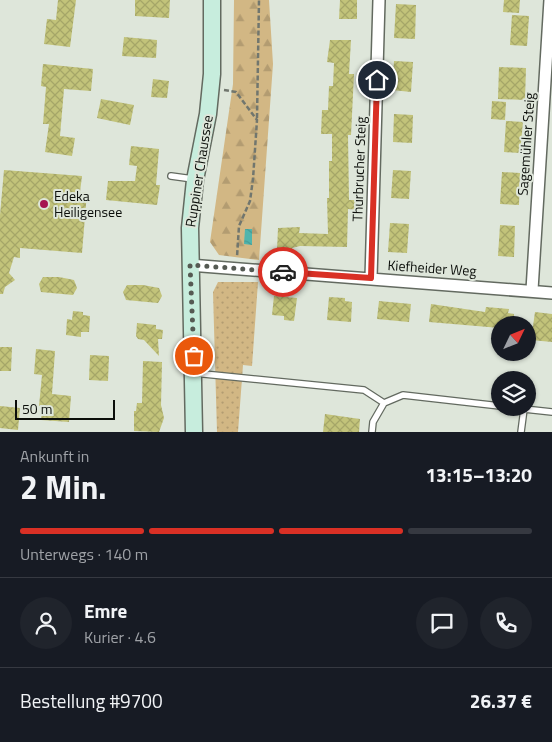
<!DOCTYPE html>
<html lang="de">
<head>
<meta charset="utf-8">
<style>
  :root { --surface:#171b24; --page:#20242c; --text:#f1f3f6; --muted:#9ea1a6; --line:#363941; --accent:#d93025 }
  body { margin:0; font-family:"Titillium Web",sans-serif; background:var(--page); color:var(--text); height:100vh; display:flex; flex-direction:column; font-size:19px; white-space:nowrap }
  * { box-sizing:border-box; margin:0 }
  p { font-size:16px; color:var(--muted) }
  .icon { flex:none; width:28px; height:28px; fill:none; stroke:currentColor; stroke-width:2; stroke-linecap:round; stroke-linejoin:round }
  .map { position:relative; height:432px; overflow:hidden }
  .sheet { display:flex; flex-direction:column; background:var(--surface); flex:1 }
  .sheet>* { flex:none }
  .needle { width:32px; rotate:47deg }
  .fabs { position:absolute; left:491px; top:316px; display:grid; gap:10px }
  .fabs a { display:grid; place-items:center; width:45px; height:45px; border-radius:50%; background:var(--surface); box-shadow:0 1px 4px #0004; font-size:25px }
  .scale { position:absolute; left:15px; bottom:12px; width:100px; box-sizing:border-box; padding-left:5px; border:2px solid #0b0e0a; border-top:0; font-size:14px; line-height:18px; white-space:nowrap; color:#0b0e0a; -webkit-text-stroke:4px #dee6da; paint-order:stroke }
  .pin { position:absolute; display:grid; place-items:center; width:42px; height:42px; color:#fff; margin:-21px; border:2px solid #fff; border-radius:50%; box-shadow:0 1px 5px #0007 }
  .courier { position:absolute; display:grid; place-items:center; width:50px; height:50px; margin:-25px; border:4px solid #d93025; border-radius:50%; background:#fff; color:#222; box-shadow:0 1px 6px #0007 }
  .summary em { font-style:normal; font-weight:700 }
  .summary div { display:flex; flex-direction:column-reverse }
  .summary { display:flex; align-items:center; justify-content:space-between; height:85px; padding:0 20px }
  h1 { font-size:32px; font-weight:700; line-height:38px }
  .bar { display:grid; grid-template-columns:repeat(4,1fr); gap:8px 5px; align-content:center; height:60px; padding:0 20px }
  .bar i { height:6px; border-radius:4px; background:var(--line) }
  .bar .active { background:var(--accent) }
  .bar p { grid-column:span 4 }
  .line { display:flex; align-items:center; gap:12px; padding:0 20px; border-top:1px solid var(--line) }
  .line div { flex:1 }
  .round { display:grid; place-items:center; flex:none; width:52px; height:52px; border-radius:26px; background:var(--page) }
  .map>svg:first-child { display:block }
</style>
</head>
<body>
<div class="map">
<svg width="552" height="432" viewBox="0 0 552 432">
  <defs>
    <pattern id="green-dots" width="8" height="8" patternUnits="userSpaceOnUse" patternTransform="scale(1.25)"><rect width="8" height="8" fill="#d2b784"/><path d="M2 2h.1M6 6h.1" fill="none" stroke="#b39c71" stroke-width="1.8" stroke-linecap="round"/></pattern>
    <pattern id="forest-firs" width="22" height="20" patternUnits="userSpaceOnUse" patternTransform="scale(1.25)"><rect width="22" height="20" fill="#d2b784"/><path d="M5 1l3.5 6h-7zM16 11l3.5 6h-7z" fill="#b39c71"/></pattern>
    <pattern id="water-waves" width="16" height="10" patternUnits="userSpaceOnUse" patternTransform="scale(1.25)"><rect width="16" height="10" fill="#50b5ad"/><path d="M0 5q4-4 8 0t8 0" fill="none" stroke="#449a94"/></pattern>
    <pattern id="building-cross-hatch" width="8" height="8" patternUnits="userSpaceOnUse" patternTransform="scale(1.25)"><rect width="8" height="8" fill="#c2c37a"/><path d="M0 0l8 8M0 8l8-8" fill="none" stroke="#a5a668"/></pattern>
  </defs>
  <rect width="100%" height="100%" fill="#dee6da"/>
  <path fill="url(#green-dots)" d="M218 282H258L252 366 243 365 238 432H217L213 292Z"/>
  <path fill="url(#forest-firs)" d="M234 0H269L273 64 259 260 219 255 210 242 233 84Z"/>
  <path fill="url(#water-waves)" d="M245 229H252V245L244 244Z"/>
  <path fill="url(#building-cross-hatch)" d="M58 0H76L70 47 44 44 47 19 56 20Z
    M135 0H170L169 18 135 16Z
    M340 0H357V19H339Z
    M504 0H520L519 13 503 12Z
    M396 4 416 5 415 39 394 38Z
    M512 15 529 16 527 46 510 45Z
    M124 37 157 40 156 58 122 56Z
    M330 40H351L349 74H354L351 135H348L349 200H358L357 210 348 209 347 247 300 246 292 248V250H277L278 228 300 227 299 233 328 234 327 198H329V161H332V134H321L322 110H328L329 86H333L334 63 327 62Z
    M394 61 413 62 411 92 392 90Z
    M43 64 93 69 91 91 64 89 60 136 75 138 72 156 45 152 49 124H43L46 87 41 86Z
    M499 67 526 68 525 100 498 99Z
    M153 79 169 81 167 98 151 97Z
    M101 99 134 105 130 125 97 118Z
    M492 101 506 102 505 120 491 119Z
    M394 114 413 115 412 143 393 142Z
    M506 121 523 122 520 153 504 152Z
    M131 146 159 149 156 185H160L157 205 106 200 108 181H135L137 166 129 165Z
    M4 170 82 176 80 192H87L82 253 20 248V258L14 257 9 273 15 280 5 287 3 294H0V215Z
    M393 170 411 171 409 199 391 198Z
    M502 172 520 173 519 205 500 204Z
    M390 223 409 224 407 253 388 252Z
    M500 225 515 226 514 257 498 256Z
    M43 277H59L74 280 77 288 73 295 41 292 39 284Z
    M127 285H143L159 288 162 296 158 303 126 300 123 292Z
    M274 296 297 298 294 321 284 320V316L272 315Z
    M329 297 345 298V301L352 302 351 322 327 320Z
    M379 301 411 304 409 322 377 319Z
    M431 304 485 312 486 307 509 309 508 313 514 314 513 325H500V328L429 322Z
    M73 311 83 312V315L90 316 89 332H81V337L66 335 67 319 72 320Z
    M535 312 552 314V342L531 340Z
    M137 323 156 325V329L163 330 162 339H158L159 356 144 340 138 339 136 336Z
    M0 347H12L11 371H0Z
    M36 349 55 351 52 394 71 396 69 422 41 420 42 406H39L42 375 34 374Z
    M90 355 109 356 108 381 89 380Z
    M143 361 162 362 161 405 164 418 159 432 134 431V411H136L137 403H142Z
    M0 406 20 408 18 430 0 428Z
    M325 414 360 419 359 432H323Z"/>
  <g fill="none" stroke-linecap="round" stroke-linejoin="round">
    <g stroke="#636a60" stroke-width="8">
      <path id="lane" d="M171 176 193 179
        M194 373 364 390 384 403
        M515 408 552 412
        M372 432 373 422 384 403 403 395 500 406
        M521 432 524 409"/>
    </g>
    <g stroke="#636a60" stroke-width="14">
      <path id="street" d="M189 265 552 293
        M371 278 379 0
        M532 290 550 0"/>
    </g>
    <g stroke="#636a60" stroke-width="19">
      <path id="secondary" d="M194 432 190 228 195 180 208 114 212 74V0"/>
    </g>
    <path stroke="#71766e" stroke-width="2.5" stroke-dasharray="5 2.5" stroke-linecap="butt" d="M224 90 236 92 257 120 253 179 250 201 239 226 237 257
      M257 118 259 0"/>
    <use href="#lane" stroke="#fff" stroke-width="5.5"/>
    <use href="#street" stroke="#fff" stroke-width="11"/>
    <use href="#secondary" stroke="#c7eddd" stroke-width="16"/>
  </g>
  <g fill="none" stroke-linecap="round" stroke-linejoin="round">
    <path stroke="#555a53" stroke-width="5" stroke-dasharray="0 9" d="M194 356 190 265 283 272"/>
    <path stroke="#d93025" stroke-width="6" d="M283 272 371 278 377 80"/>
  </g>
  <circle fill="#a61451" stroke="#dee6da" stroke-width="2" cx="44" cy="204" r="5"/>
  <g text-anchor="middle" stroke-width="4" stroke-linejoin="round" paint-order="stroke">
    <g font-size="14" fill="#0b0e0a" stroke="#dee6da">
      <text transform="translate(526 144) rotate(-86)" y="5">Sagemühler Steig</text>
      <text transform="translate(359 169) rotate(-88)" y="5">Thurbrucher Steig</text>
      <text transform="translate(199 171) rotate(-81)" y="5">Ruppiner Chaussee</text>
      <text transform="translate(432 268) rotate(4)" y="5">Kiefheider Weg</text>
    </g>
    <g font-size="14" fill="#0b0e0a" stroke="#dee6da" text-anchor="start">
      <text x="54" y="201">Edeka<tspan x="54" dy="16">Heiligensee</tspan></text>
    </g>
  </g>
</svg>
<div class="fabs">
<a><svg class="needle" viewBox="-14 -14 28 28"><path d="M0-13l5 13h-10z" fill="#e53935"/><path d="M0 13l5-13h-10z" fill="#9ea1a6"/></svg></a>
<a><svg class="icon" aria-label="layers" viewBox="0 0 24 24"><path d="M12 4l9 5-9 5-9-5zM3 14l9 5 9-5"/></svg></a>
</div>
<div class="scale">50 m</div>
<div class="pin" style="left:194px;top:356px;background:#ea580c"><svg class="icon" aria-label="bag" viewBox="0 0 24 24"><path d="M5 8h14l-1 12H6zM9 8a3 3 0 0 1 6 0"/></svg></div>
<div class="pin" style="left:377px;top:80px;background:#1f2937"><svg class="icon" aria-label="home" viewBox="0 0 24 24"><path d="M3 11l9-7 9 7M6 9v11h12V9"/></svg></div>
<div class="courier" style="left:283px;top:272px"><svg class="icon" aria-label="car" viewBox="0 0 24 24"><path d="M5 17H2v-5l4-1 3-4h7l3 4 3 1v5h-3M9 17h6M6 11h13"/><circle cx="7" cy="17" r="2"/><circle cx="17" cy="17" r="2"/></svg></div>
</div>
<section class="sheet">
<div class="summary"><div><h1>2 Min.</h1><p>Ankunft in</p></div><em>13:15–13:20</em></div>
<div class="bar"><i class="active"></i><i class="active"></i><i class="active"></i><i></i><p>Unterwegs · 140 m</p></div>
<div class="line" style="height:90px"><a class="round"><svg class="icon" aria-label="person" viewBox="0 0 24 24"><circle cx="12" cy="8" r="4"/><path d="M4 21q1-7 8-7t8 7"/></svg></a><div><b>Emre</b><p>Kurier · 4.6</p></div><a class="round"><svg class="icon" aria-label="chat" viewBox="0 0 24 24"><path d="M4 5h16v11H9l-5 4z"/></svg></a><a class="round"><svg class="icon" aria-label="phone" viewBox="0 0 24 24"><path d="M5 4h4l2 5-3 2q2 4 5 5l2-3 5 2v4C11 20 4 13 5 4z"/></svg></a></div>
<div class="line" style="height:65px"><div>Bestellung #9700</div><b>26.37 €</b></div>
</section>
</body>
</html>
